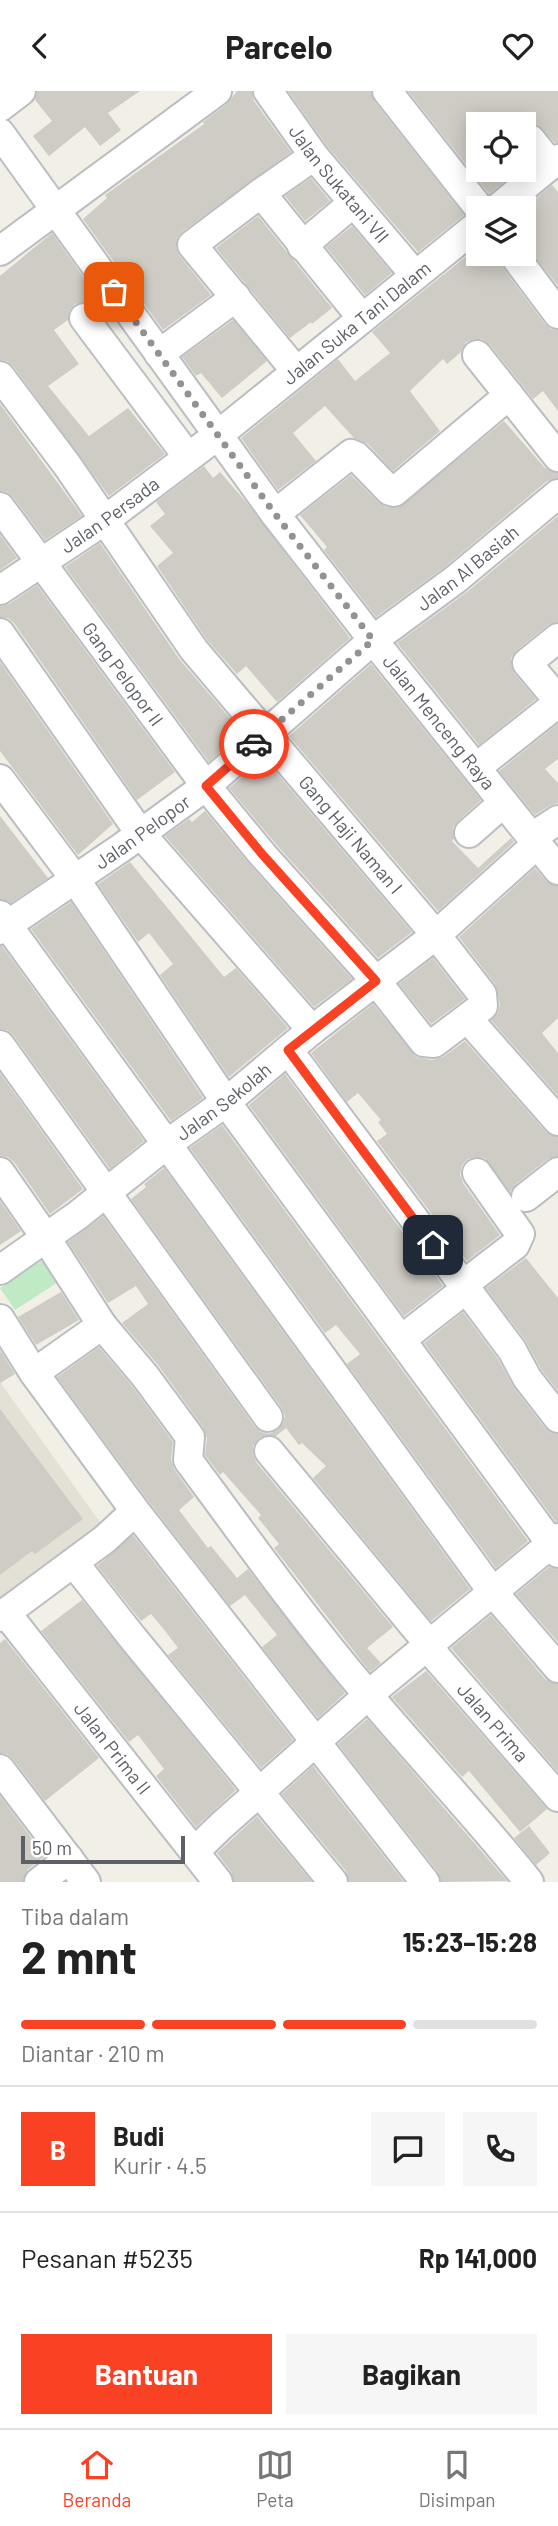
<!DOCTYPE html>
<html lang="id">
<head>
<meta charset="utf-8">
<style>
  :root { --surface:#fff; --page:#f6f6f6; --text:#222; --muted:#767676; --line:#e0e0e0; --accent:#f94224 }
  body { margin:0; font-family:Barlow,sans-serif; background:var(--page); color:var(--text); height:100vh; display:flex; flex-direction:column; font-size:26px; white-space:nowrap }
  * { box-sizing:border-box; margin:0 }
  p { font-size:23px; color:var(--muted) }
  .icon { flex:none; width:38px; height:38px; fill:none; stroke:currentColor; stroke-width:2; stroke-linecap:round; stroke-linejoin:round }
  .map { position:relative; height:1791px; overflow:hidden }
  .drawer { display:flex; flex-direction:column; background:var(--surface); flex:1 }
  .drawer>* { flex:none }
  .buttons { position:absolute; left:466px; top:21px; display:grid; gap:14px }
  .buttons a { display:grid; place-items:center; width:70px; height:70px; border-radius:0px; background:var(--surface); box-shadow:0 4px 18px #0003; font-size:35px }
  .scale { position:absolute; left:21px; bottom:18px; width:164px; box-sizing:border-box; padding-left:7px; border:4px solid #5d6167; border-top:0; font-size:19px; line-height:24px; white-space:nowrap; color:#5d6167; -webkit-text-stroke:5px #fff; paint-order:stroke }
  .pin { position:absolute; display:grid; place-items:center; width:60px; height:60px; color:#fff; margin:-30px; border-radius:14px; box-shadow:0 4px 10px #0006 }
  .courier { position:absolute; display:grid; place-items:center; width:70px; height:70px; margin:-35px; border:5px solid #f94224; border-radius:50%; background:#fff; color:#222; box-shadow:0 2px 9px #0007 }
  .overview em { font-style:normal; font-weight:700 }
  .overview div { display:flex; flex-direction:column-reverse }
  .overview { display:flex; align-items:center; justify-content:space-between; height:119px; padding:0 21px }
  h1 { font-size:46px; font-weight:700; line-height:52px }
  .bar { display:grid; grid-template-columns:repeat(4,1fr); gap:10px 7px; align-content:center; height:84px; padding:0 21px }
  .bar i { height:9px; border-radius:5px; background:var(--line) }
  .bar .active { background:var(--accent) }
  .bar p { grid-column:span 4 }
  .line { display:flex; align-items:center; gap:18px; padding:0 21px; border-top:2px solid var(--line) }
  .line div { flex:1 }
  .round { display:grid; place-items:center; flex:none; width:74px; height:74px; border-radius:0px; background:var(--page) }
  .action { display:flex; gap:14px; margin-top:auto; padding:14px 21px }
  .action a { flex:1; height:80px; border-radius:0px; background:var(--accent); color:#fff; font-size:28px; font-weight:700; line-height:80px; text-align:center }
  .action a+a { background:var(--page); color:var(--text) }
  header { display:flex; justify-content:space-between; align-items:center; height:91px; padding:0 21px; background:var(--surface); font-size:32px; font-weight:700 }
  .tabs { display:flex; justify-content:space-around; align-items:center; height:98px; border-top:2px solid var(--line); background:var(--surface); font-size:19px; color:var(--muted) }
  .tabs a { display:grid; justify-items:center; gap:4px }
  .tabs .active { color:var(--accent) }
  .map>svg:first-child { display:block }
</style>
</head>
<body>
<header><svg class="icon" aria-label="back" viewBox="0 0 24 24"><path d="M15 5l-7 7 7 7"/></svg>Parcelo<svg class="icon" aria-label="heart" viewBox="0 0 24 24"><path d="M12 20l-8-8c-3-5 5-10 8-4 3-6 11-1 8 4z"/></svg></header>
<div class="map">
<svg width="558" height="1791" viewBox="0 0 558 1791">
  <rect width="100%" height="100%" fill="#f1efe6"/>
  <path fill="#e3e1d6" d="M0 1291 102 1434 0 1506Z"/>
  <path fill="#c0eac3" d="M49 1165 64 1187 15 1219 0 1197Z"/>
  <path fill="#ceccc4" d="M37 0H140L108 22 121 39 100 55 85 36 49 65 33 45 52 30 35 9Z
    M237 0H252L254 10 291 61 182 141 177 147 176 156 179 164 211 204 163 239 83 128 107 107 105 104 204 33 203 31 227 13Z
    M288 0H371L374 10 464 124 418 161 327 55Z
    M408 0H558V52H555L536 33H478V79H519L489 103Z
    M311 87 330 110 305 130 285 105Z
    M552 94 558 101V195L523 151V118Z
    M258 125 332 217 312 233 311 231 290 247 216 157Z
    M352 135 392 182 365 204 326 156Z
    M52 142 100 209 94 214 83 211 75 213 69 220 68 229 54 239 79 273 48 295 89 345 128 317 165 363 109 405 13 275 7 270 0 269V185Z
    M478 156V163H497L500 173 545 233 551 238 558 239V320L543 300 533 308 490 254 482 248H474L466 251 461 261 447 273 443 268 410 300 440 340 393 380 368 353 354 347 325 315 293 342 316 370 278 399 241 347 338 268 355 290 390 262 372 241Z
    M233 229 267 270 222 307 201 282 196 285 182 266Z
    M0 313 82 425 45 449 13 406 7 401 0 400Z
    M504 330 545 377 558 382V387L547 390 446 475 376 526 324 459 327 456 300 424 351 384 379 412 386 416 398 417Z
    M204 375 213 387 220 381 247 412 350 547 277 611 246 575 237 583 207 549 157 475 173 462 150 435 165 423 156 411Z
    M558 425V531L548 534 517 559 511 567V575L514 582 536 608 479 654 397 552 467 501Z
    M0 444 17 467 0 479Z
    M100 452 180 569 242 641 209 671 65 476Z
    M37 494 175 681 137 709 14 532 8 527 0 526V515L9 513Z
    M0 571 113 733 78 764 0 660Z
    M371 573 481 709 458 730 453 737 454 748 452 750 478 777 511 747 514 751 438 820 289 645Z
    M558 633V668L545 678 558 692V712L549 715 535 724 499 680Z
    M264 667 412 841 378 867 275 752 229 697Z
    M205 720 250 774 352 888 314 916 165 745 189 728 192 731Z
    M0 725 48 787 11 812 0 808Z
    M130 771 224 886 236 877 288 937 229 986 160 884 173 873 149 842 138 851 98 793Z
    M535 777 546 790 558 795V927L542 942 558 962V1005L491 929 498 922 500 914 495 893 459 846Z
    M71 811 203 1007 171 1030 31 838Z
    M0 855H2L144 1050 110 1078 13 944 7 939 0 938Z
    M433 867 465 908 431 933 399 893Z
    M373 913 416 966 432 969 443 966 465 950 546 1041 558 1046V1065L548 1068 516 1093 510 1101 485 1067 475 1066 468 1068 462 1074 460 1083 463 1092 500 1144 467 1170 377 1050 387 1043 378 1031 381 1029 358 1002 347 1011 311 962Z
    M0 982 83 1098 50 1123 14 1071 8 1066 0 1065Z
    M285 983 443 1195 404 1225 249 1014Z
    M222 1034 528 1450 496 1477 347 1273 360 1263 336 1234 325 1242 190 1057Z
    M164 1077 470 1498 431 1530 313 1387 326 1375 302 1352 299 1354 286 1337 276 1345 267 1344 259 1347 253 1355V1363L256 1371 393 1536 367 1557 381 1572 370 1581 274 1457 279 1453 258 1427 261 1424 223 1381 220 1384 205 1364 207 1347 203 1336 158 1274 122 1232 148 1213 136 1195 108 1212 68 1151 103 1125 255 1336 261 1341 269 1343 278 1339 283 1332 285 1325 281 1316 131 1108 146 1096 144 1093Z
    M0 1110 21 1140 0 1154Z
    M526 1167 558 1207V1300L541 1278 525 1249 486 1197Z
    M61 1201 79 1229 36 1254 18 1226Z
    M463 1221 498 1268 514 1297 545 1337 551 1342 558 1343V1431H556L424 1252Z
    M99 1256 132 1295 173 1351 171 1368 174 1378 194 1406 179 1419 208 1457 211 1455 237 1487 248 1478 345 1602 318 1627 262 1556 277 1544 245 1504 230 1515 146 1407 57 1286Z
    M0 1259 15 1283 0 1292Z
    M0 1318 83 1428 35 1463 32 1460 0 1484Z
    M133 1444 293 1649 261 1677 168 1564 178 1557 166 1541 151 1523 141 1530 97 1475Z
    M549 1476 558 1478V1551L516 1503Z
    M82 1509 236 1699 196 1736 156 1685 164 1678 138 1644 129 1651 41 1540Z
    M491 1524 545 1588 558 1593V1681L451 1557Z
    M5 1548 99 1667 45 1710 13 1668 7 1663 0 1662V1552Z
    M426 1580 547 1718 520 1741 469 1680 462 1686 392 1606Z
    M367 1628 457 1732 507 1790 441 1791 438 1781 338 1653Z
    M313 1675 404 1791H349L346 1780 282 1703Z
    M0 1705 45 1765 28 1778 23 1791H0Z
    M257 1725 312 1791H234L231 1781 217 1762Z
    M529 1735 550 1762 536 1774 514 1747Z"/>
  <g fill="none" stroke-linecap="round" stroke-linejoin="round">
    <g stroke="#babdc2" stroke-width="32">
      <g id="minor">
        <path id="s1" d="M268 0 314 65 415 184"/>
        <path d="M387 0 479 117"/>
        <path d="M0 16 21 0"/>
        <path id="s2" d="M0 42 275 423 373 549 558 779"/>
        <path d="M531 49 551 74"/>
        <path d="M314 65 261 102 362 227"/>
        <path d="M261 102 192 154 296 280"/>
        <path d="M498 117 558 68"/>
        <path d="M302 155 353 112"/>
        <path d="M0 160 217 0"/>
        <path d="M513 163 558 223"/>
        <path d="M84 227 188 366"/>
        <path d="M159 263 236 206"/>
        <path d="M477 264 558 366"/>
        <path id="s3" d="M0 285 67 374 194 559 436 844 482 903 483 915 434 952 424 951 376 890 262 763 206 695 0 416"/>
        <path d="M275 423 351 363 356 365 390 400 394 401 509 304"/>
        <path id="s4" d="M0 499 105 429 218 344 478 134"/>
        <path d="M0 542 140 742 312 939"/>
        <path d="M558 547 527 572 558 609"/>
        <path d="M477 676 558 612"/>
        <path d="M0 688 75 788 226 1011 558 1462"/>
        <path d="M469 742 503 712"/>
        <path d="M532 746 558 729"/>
        <path d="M0 824 492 1500 558 1577"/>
        <path id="s5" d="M0 839 121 757 206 695 373 549 456 488 558 403"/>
        <path d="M468 928 558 1030"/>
        <path d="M0 954 268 1326"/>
        <path d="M288 959 512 1259 527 1287 558 1327"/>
        <path d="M0 1081 46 1147 102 1234"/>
        <path d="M526 1106 558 1081"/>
        <path id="s6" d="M0 1179 78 1124 167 1053 226 1011 312 939 436 844 537 753"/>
        <path d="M463 1194 515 1154 520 1143 477 1082"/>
        <path d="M0 1228 34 1282 133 1417 132 1423 105 1448 0 1526"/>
        <path d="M402 1248 466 1198"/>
        <path d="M34 1282 102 1234 145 1285 190 1346 188 1369C247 1449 305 1530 369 1605 422 1668 478 1727 529 1791"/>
        <path id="s7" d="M269 1360 429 1553 437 1567 558 1706"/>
        <path d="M133 1417 425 1791"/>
        <path d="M74 1472 132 1546 333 1791"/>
        <path id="s8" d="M6 1522 218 1791"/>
        <path d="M0 1678 86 1791"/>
        <path d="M194 1761 221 1735 374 1599 558 1447"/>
        <path d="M39 1791 69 1768"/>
      </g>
    </g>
    <use href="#minor" stroke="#fff" stroke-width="28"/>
  </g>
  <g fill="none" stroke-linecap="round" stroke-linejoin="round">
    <path stroke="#919393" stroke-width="7" stroke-dasharray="0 12.6" d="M114 201 275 423 373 549 254 653"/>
    <path stroke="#f94224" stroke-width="9" d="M254 653 206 695 262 763 376 890 288 959 433 1154"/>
  </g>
  <g text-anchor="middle" stroke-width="5" stroke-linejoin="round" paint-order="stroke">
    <g font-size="19" fill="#5d6167" stroke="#fff">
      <text dy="7" stroke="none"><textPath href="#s1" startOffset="117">Jalan Sukatani VII</textPath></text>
      <text dy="7" stroke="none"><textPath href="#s4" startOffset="446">Jalan Suka Tani Dalam</textPath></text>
      <text dy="7" stroke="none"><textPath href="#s4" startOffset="133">Jalan Persada</textPath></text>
      <text dy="7" stroke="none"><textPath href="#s5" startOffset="592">Jalan Al Basiah</textPath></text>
      <text transform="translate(123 583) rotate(54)" y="7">Gang Pelopor II</text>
      <text dy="7" stroke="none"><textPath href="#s2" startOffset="735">Jalan Menceng Raya</textPath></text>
      <text dy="7" stroke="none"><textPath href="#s5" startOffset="173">Jalan Pelopor</textPath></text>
      <text dy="7" stroke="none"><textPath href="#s3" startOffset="578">Gang Haji Naman I</textPath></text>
      <text dy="7" stroke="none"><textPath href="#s6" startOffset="280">Jalan Sekolah</textPath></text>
      <text dy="7" stroke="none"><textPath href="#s7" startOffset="352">Jalan Prima</textPath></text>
      <text dy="7" stroke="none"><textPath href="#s8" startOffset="172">Jalan Prima II</textPath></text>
    </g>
  </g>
</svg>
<div class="buttons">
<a><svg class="icon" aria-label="locate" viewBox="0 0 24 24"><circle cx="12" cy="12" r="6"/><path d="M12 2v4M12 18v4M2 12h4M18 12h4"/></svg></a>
<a><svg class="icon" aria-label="layers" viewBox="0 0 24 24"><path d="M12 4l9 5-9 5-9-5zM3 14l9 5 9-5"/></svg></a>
</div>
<div class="scale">50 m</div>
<div class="pin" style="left:114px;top:201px;background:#ea580c"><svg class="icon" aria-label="bag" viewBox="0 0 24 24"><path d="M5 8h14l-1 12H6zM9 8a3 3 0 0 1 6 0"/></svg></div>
<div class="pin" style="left:433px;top:1154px;background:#1f2937"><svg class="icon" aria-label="home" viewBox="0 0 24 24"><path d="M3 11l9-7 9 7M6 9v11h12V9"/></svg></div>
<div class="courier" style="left:254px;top:653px"><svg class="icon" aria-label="car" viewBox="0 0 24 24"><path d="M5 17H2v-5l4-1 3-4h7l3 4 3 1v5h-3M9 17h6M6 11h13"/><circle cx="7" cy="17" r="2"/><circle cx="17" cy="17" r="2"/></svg></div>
</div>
<section class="drawer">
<div class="overview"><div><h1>2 mnt</h1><p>Tiba dalam</p></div><em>15:23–15:28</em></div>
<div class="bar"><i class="active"></i><i class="active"></i><i class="active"></i><i></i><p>Diantar · 210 m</p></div>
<div class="line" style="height:126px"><b class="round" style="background:var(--accent);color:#fff">B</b><div><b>Budi</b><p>Kurir · 4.5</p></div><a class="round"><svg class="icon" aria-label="chat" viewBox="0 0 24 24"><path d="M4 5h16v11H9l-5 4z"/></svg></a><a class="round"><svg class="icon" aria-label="phone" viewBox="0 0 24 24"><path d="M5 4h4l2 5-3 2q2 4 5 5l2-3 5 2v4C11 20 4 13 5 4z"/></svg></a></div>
<div class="line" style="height:91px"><div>Pesanan #5235</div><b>Rp 141,000</b></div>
<div class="action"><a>Bantuan</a><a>Bagikan</a></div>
</section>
<nav class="tabs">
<a class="active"><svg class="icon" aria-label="home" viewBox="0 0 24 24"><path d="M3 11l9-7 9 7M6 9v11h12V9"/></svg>Beranda</a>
<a><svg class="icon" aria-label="map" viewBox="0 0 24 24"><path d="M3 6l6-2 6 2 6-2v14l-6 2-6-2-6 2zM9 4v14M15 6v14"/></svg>Peta</a>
<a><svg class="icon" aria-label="saved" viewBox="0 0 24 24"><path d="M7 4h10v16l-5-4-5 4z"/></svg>Disimpan</a>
</nav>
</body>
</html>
